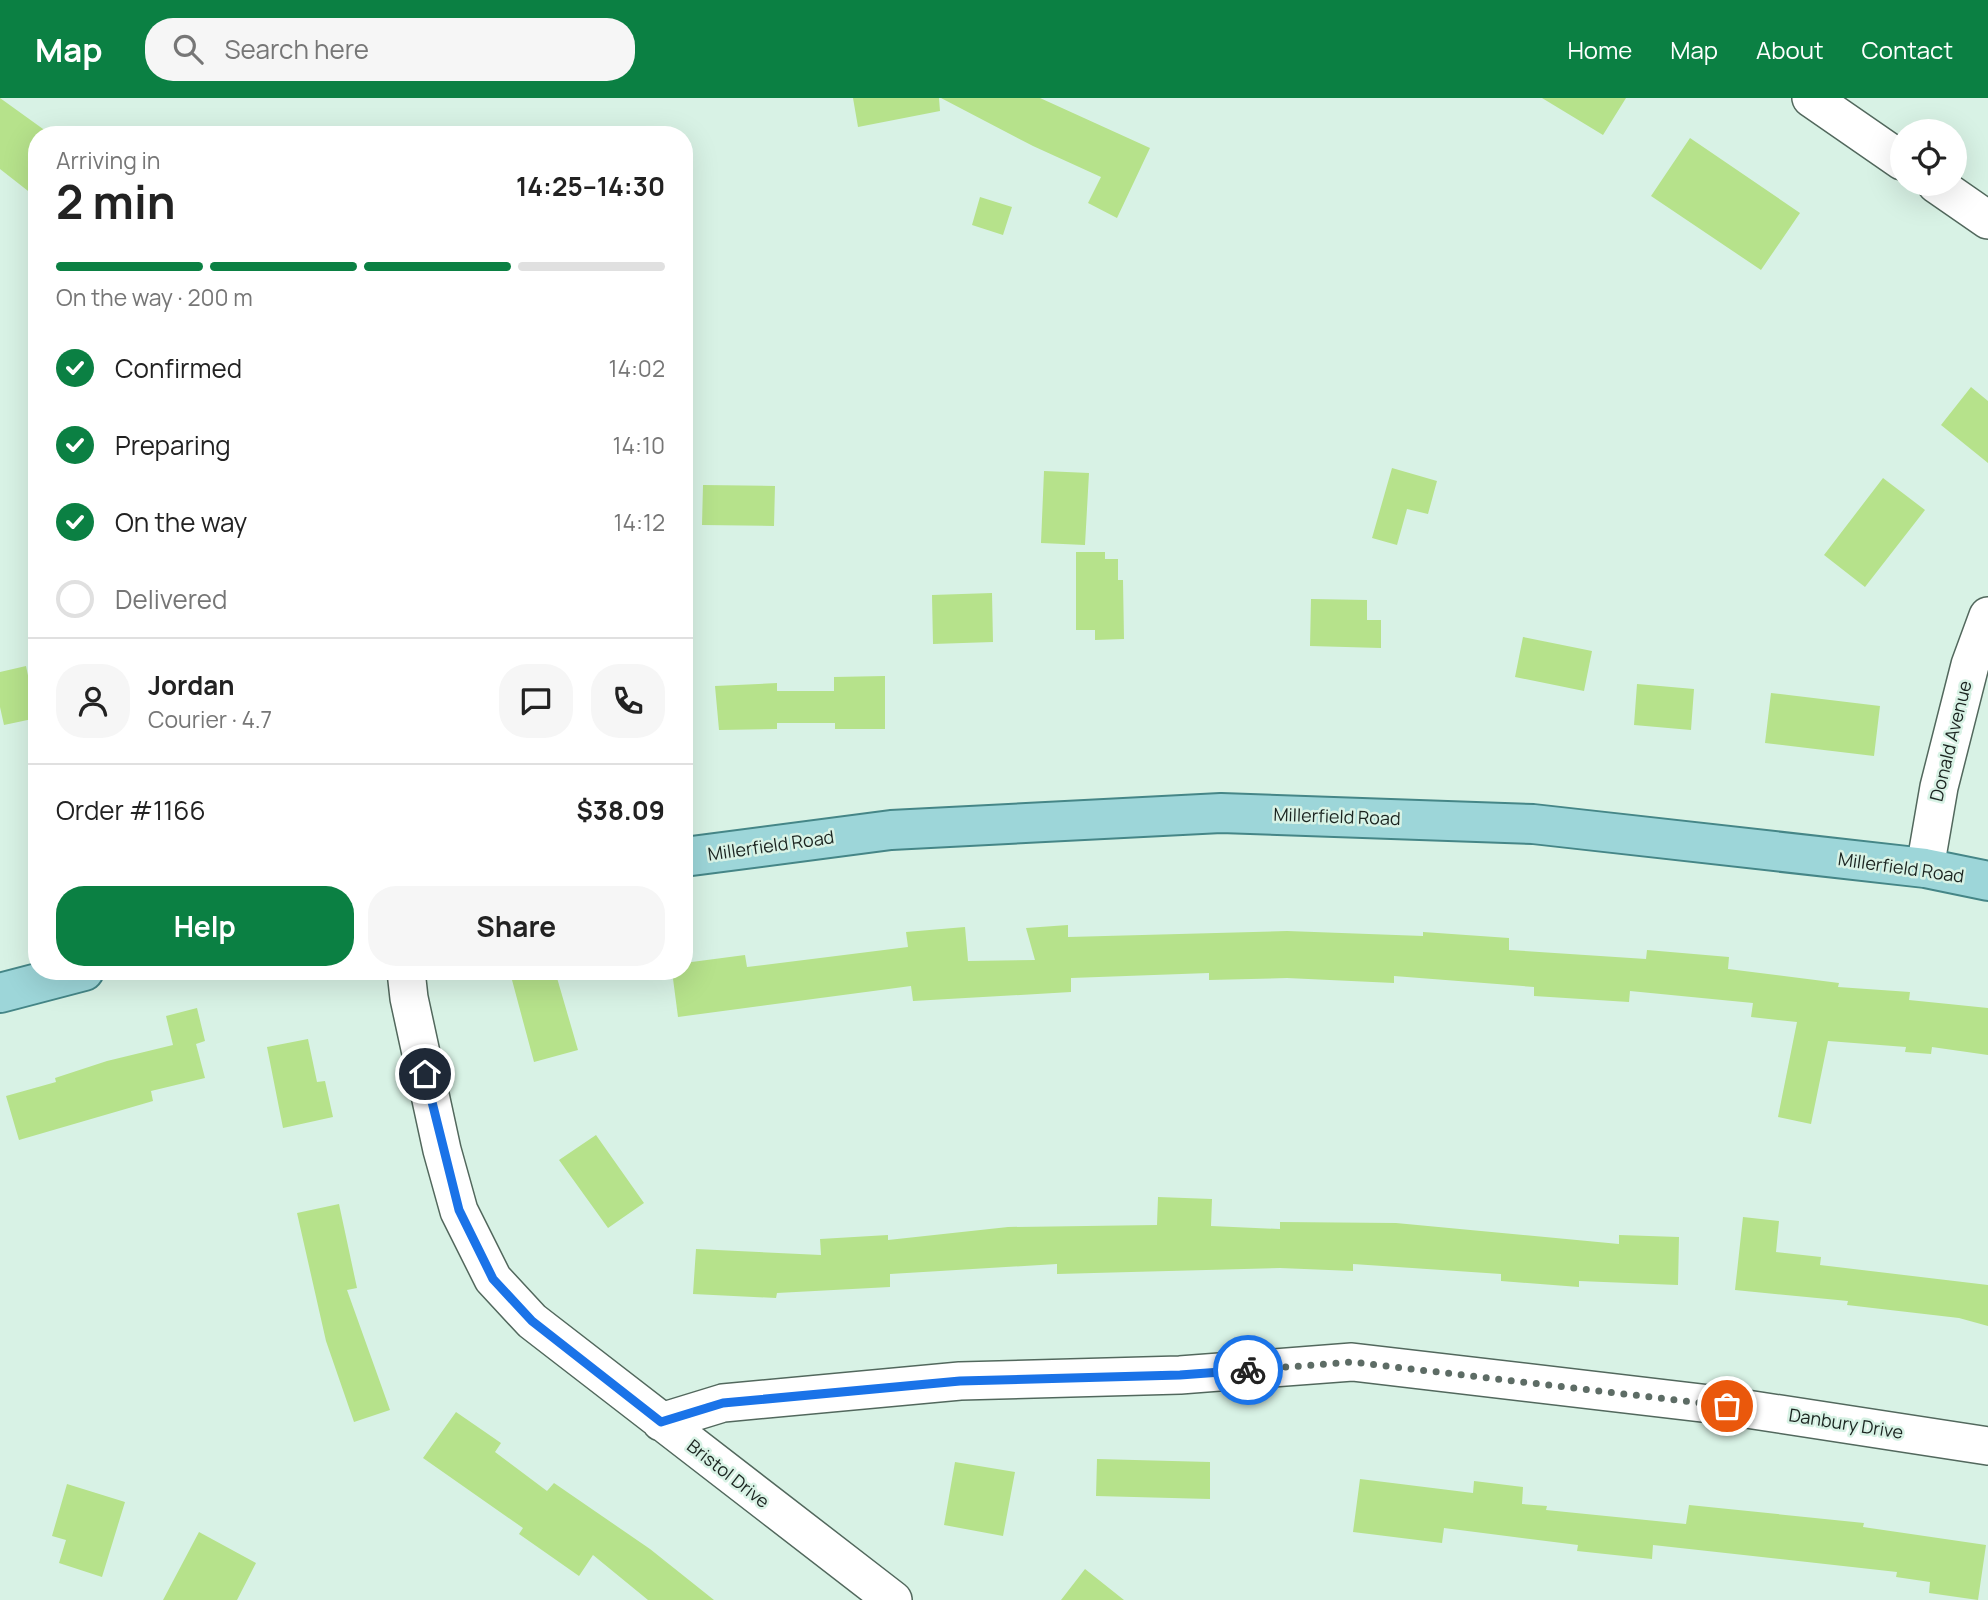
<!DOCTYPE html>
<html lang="en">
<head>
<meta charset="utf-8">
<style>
  :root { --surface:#fff; --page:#f6f6f6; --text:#222; --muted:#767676; --line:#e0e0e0; --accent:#0b8043 }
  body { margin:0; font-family:Manrope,sans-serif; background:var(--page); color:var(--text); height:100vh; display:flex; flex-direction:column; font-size:26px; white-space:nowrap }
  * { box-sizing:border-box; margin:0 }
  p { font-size:23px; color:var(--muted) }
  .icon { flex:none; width:38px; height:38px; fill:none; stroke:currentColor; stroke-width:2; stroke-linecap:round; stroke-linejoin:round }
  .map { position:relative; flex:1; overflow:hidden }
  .side { position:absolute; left:28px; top:28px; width:665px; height:854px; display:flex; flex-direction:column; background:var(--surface); border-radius:28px; box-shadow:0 7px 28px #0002 }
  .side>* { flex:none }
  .tools { position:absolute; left:1890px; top:21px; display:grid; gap:14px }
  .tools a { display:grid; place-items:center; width:77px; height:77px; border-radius:50%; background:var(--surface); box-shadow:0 7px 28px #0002; font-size:35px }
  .pin { position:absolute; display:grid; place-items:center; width:60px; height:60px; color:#fff; margin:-30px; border:4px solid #fff; border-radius:50%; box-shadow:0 2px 7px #0007 }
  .courier { position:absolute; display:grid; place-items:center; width:70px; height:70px; margin:-35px; border:5px solid #1a73e8; border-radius:50%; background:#fff; color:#222; box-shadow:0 2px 9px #0007 }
  .overview em { font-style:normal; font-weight:700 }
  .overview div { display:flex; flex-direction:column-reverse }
  .overview { display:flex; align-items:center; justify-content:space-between; height:119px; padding:0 28px }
  h1 { font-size:46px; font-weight:700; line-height:52px }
  .bar { display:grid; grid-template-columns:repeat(4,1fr); gap:10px 7px; align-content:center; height:84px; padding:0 28px }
  .bar i { height:9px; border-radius:5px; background:var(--line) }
  .bar .active { background:var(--accent) }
  .bar p { grid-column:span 4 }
  .line { display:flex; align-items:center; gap:18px; padding:0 28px; border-top:2px solid var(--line) }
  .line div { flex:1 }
  .round { display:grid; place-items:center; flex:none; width:74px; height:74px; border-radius:28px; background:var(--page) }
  ol { padding:0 28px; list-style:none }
  li { display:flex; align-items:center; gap:21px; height:77px }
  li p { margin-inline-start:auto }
  li .icon { padding:7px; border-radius:50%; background:var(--accent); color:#fff; stroke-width:4 }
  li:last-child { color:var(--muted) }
  li i { width:38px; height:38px; border:4px solid var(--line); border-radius:50% }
  .cta { display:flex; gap:14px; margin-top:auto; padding:14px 28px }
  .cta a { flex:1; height:80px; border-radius:28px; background:var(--accent); color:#fff; font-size:28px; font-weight:700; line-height:80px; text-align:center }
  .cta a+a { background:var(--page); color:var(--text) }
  header { display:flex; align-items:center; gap:42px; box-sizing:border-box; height:98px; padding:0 35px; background:var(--accent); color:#fff }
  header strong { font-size:33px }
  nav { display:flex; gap:38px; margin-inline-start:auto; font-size:24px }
  .search { width:490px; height:63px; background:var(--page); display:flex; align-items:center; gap:18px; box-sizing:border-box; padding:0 24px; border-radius:28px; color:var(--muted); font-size:26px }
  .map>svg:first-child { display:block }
</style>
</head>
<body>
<header>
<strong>Map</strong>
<div class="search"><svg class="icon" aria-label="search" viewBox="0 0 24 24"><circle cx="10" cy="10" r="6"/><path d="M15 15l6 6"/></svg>Search here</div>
<nav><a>Home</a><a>Map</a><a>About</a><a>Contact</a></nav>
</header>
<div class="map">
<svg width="1988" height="1502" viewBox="0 0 1988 1502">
  <rect width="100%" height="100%" fill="#d8f2e5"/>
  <path fill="#b6e28b" d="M0 0 50 36 37 37V100L0 71Z
    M853 0H939L940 13 858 29Z
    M941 0H1040L1150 50 1117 120 1088 105 1101 79 1033 48Z
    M1542 0H1626L1603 37Z
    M1690 40 1800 115 1761 172 1651 98Z
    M980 99 1012 109 1003 137 972 127Z
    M1971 289 1988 303V365L1941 327Z
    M1392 370 1437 383 1428 416 1407 411 1397 447 1372 440Z
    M1044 373 1089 375 1085 447 1041 445Z
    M1883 380 1925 412 1865 489 1824 457Z
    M703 387 775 388 774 428 702 427Z
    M1076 454H1105V461H1118V482H1123L1124 541 1095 542V532H1076Z
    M992 495 993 544 933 546 932 497Z
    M1311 501 1367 502V522H1381V550L1310 548Z
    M1523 539 1592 553 1584 593 1515 579Z
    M26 568 37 620 4 627 0 609V574Z
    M885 578V631H835V625H777V631L719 632 715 588 777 585V593H834V579Z
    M1637 586 1694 591 1691 632 1634 627Z
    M1771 595 1880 608 1874 658 1765 645Z
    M1068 827V839L1287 833 1423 838V834L1509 840V852L1646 861 1647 852 1729 859 1728 871 1839 885 1838 889 1910 894 1909 902 1988 910V957L1932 949 1931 956 1905 954 1906 949 1828 943 1811 1026 1778 1019 1797 924 1751 919 1753 905 1630 893 1629 904 1534 898V889L1394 878V885L1287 880 1209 882V875L1071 880V894L913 903 911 888 678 919 672 873H684V865L745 857 747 869 908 849 906 834 965 829 968 863 1035 862 1026 830Z
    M544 873H555L578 952 534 964 512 882Z
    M197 910 205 943 196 946 205 980 151 993 153 1003 19 1042 6 998 56 984 55 980 107 963 173 947 166 918Z
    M308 941 317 984 325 983 333 1019 283 1030 267 949Z
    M596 1037 644 1105 608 1130 559 1062Z
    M1158 1099 1212 1101 1211 1128 1280 1131V1124L1396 1125 1619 1146V1137L1679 1139 1678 1187 1579 1183V1189L1501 1183V1176L1353 1166V1173L1280 1170 1057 1176V1166L890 1176V1189L777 1195 776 1200 693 1196 696 1151 821 1157 820 1141 888 1137V1142L1008 1129 1157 1127Z
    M339 1106 357 1190 347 1192 390 1312 354 1324 326 1243 297 1115Z
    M1743 1119 1779 1123 1776 1154 1821 1159 1820 1167 1988 1187V1228L1959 1220 1847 1207 1848 1203 1735 1192Z
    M456 1314 501 1345 495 1354 547 1393 554 1385 650 1451 714 1502H648L593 1457 579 1478 519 1436 523 1430 423 1360Z
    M1097 1361 1210 1364V1401L1096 1398Z
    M955 1364 1015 1374 1003 1438 944 1427Z
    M1360 1381 1473 1395 1474 1383 1523 1389 1522 1406 1547 1408 1546 1412 1686 1426 1689 1407 1864 1425 1863 1429 1986 1447 1978 1502 1929 1495 1930 1484 1896 1479 1897 1474 1653 1447 1652 1461 1577 1453 1578 1447 1444 1430 1442 1445 1353 1434Z
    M67 1386 125 1404 102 1479 59 1465 66 1442 52 1438Z
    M199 1434 256 1465 237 1502H163Z
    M1085 1471 1124 1502H1061Z"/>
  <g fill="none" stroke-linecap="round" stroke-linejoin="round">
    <g stroke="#52685d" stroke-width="40">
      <path id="minor" d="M1811 0 1902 63
        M1936 86 1988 122
        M1925 770 1939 689 1970 567 1988 518
        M406 873 409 900 442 1052 459 1113 493 1181 532 1223 893 1502
        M661 1324 723 1305 960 1283 1180 1277 1352 1264 1727 1308 1988 1348"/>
    </g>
    <g stroke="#458687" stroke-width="42">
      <path id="major" d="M684 759 891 732 1221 715 1533 726 1925 770 1988 783
        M0 895 84 873"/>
    </g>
    <use href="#minor" stroke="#fff" stroke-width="37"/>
    <use href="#major" stroke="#9dd6d9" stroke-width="38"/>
  </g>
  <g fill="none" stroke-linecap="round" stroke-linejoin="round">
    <path stroke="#5d6c65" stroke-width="7" stroke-dasharray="0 12.6" d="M1248 1272 1352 1264 1727 1308"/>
    <path stroke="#1a73e8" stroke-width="9" d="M425 976 459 1112 493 1181 532 1223 661 1324 723 1305 960 1283 1180 1277 1248 1272"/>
  </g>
  <g text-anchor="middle" stroke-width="5" stroke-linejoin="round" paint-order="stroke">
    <g font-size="18" fill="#1b2420" stroke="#d8f2e5">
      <text transform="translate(1951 643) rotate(-76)" y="6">Donald Avenue</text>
      <text transform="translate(1337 719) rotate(2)" y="6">Millerfield Road</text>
      <text transform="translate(771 748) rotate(-8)" y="6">Millerfield Road</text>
      <text transform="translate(1901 770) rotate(8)" y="6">Millerfield Road</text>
      <text transform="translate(1846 1326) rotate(9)" y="6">Danbury Drive</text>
      <text transform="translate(728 1376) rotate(38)" y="6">Bristol Drive</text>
    </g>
  </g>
</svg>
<div class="tools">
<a><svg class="icon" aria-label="locate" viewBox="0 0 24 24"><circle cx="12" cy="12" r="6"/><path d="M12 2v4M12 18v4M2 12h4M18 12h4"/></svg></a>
</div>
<div class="pin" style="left:1727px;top:1308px;background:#ea580c"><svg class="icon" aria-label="bag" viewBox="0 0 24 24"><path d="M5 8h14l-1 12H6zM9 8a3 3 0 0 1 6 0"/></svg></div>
<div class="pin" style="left:425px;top:976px;background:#1f2937"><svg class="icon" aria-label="home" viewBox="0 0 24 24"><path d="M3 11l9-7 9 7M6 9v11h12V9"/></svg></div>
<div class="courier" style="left:1248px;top:1272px"><svg class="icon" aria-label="bike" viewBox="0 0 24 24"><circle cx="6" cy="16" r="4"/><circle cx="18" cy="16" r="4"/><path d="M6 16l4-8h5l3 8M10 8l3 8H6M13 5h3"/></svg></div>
<section class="side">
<div class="overview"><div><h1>2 min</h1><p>Arriving in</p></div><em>14:25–14:30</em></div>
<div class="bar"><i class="active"></i><i class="active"></i><i class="active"></i><i></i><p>On the way · 200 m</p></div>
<ol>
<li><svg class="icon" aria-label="check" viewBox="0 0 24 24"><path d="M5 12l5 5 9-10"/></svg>Confirmed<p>14:02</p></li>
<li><svg class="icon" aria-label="check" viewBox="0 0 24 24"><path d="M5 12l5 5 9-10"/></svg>Preparing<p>14:10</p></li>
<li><svg class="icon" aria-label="check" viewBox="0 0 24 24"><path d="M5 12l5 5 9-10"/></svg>On the way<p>14:12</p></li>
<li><i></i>Delivered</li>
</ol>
<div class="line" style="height:126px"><a class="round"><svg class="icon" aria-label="person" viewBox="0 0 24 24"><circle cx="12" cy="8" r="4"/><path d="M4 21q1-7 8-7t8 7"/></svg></a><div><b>Jordan</b><p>Courier · 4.7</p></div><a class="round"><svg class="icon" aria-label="chat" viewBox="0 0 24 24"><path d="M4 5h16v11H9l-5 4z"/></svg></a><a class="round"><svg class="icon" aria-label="phone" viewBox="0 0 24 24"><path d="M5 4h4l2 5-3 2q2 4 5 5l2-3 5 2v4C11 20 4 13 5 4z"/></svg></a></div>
<div class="line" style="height:91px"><div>Order #1166</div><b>$38.09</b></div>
<div class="cta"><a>Help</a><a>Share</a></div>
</section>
</div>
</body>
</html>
